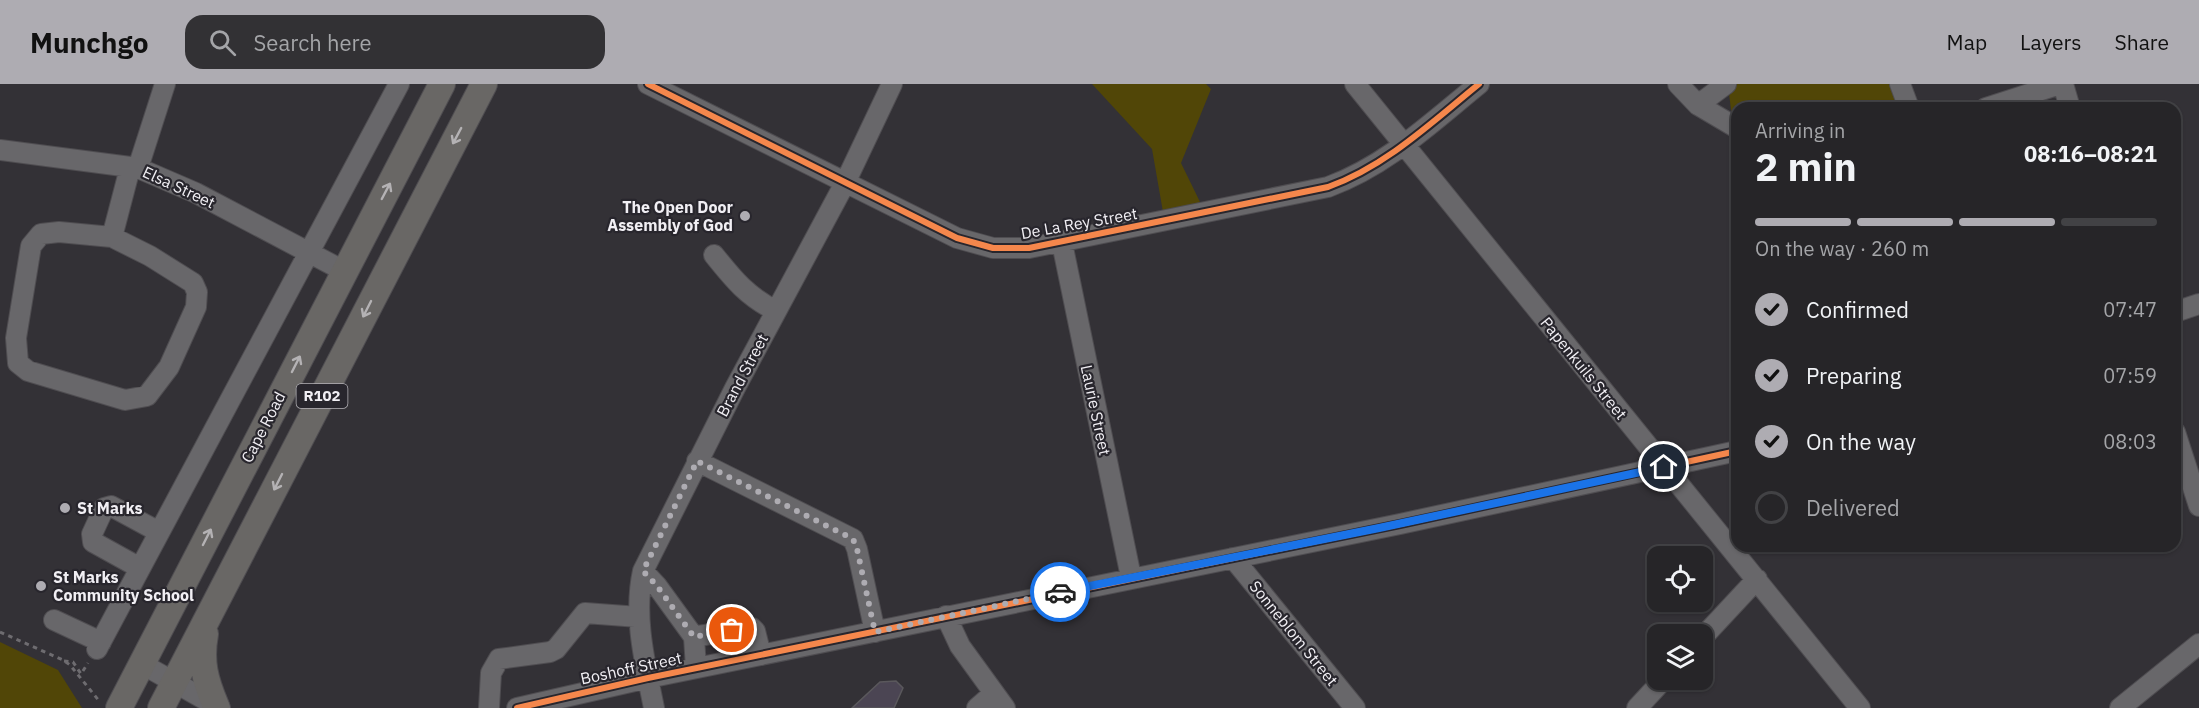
<!DOCTYPE html>
<html lang="en">
<head>
<meta charset="utf-8">
<style>
  :root { --surface:#262528; --page:#323134; --text:#f1f3f6; --muted:#a4a5a8; --line:#424245; --accent:#aeacb2 }
  body { margin:0; font-family:"IBM Plex Sans",sans-serif; background:var(--page); color:var(--text); height:100vh; display:flex; flex-direction:column; font-size:22px; white-space:nowrap }
  * { box-sizing:border-box; margin:0 }
  p { font-size:20px; color:var(--muted) }
  .icon { flex:none; width:33px; height:33px; fill:none; stroke:currentColor; stroke-width:2; stroke-linecap:round; stroke-linejoin:round }
  .map { position:relative; flex:1; overflow:hidden }
  .sheet { position:absolute; left:1731px; top:18px; width:450px; height:450px; display:flex; flex-direction:column; background:var(--surface); border-radius:18px; box-shadow:0 2px 4px #0004,0 0 0 2px var(--line) }
  .sheet>* { flex:none }
  .buttons { position:absolute; left:1647px; top:462px; display:grid; gap:12px }
  .buttons a { display:grid; place-items:center; width:66px; height:66px; border-radius:12px; background:var(--surface); box-shadow:0 2px 4px #0004,0 0 0 2px var(--line); font-size:30px }
  .pin { position:absolute; display:grid; place-items:center; width:51px; height:51px; color:#fff; margin:-26px; border:3px solid #fff; border-radius:50%; box-shadow:0 2px 6px #0007 }
  .courier { position:absolute; display:grid; place-items:center; width:60px; height:60px; margin:-30px; border:4px solid #1a73e8; border-radius:50%; background:#fff; color:#222; box-shadow:0 2px 8px #0007 }
  .head em { font-style:normal; font-weight:700 }
  .head div { display:flex; flex-direction:column-reverse }
  .head { display:flex; align-items:center; justify-content:space-between; height:102px; padding:0 24px }
  h1 { font-size:39px; font-weight:700; line-height:45px }
  .bar { display:grid; grid-template-columns:repeat(4,1fr); gap:9px 6px; align-content:center; height:72px; padding:0 24px }
  .bar i { height:8px; border-radius:4px; background:var(--line) }
  .bar .on { background:var(--accent) }
  .bar p { grid-column:span 4 }
  ol { padding:0 24px; list-style:none }
  li { display:flex; align-items:center; gap:18px; height:66px }
  li p { margin-inline-start:auto }
  li .icon { padding:6px; border-radius:50%; background:var(--accent); color:#111; stroke-width:4 }
  li:last-child { color:var(--muted) }
  li i { width:33px; height:33px; border:3px solid var(--line); border-radius:50% }
  header { display:flex; align-items:center; gap:36px; box-sizing:border-box; height:84px; padding:0 30px; background:var(--accent); color:#111 }
  header strong { font-size:28px }
  nav { display:flex; gap:33px; margin-inline-start:auto; font-size:21px }
  .search { width:420px; height:54px; background:var(--page); display:flex; align-items:center; gap:15px; box-sizing:border-box; padding:0 21px; border-radius:18px; color:var(--muted); font-size:22px }
  .map>svg:first-child { display:block }
</style>
</head>
<body>
<header>
<strong>Munchgo</strong>
<div class="search"><svg class="icon" aria-label="search" viewBox="0 0 24 24"><circle cx="10" cy="10" r="6"/><path d="M15 15l6 6"/></svg>Search here</div>
<nav><a>Map</a><a>Layers</a><a>Share</a></nav>
</header>
<div class="map">
<svg width="2199" height="624" viewBox="0 0 2199 624">
  <rect width="100%" height="100%" fill="#333136"/>
  <path fill="#514607" d="M1092 0H1206L1211 5 1181 79 1201 120 1163 128 1152 65Z
    M1737 0H1895L1900 24H1737V34L1731 26 1729 9Z
    M0 558 58 586 82 624H0Z"/>
  <path fill="#4b4553" stroke="#5a585c" stroke-width="1.5" d="M896 597 903 604 894 624H852L880 598Z"/>
  <g fill="none" stroke-linecap="round" stroke-linejoin="round">
    <g stroke="#4f4d51" stroke-width="22">
      <path id="minor" d="M648 0 957 154 993 164H1029L1328 103C1386 82 1431 39 1479 0
        M1355 0 1860 624
        M1678 0 1698 21 1737 44
        M1900 0 1909 24
        M2063 0 2070 24
        M1698 21 1726 0
        M1986 24 2060 0
        M0 66 138 84 196 109 344 187
        M138 84 165 0
        M59 148 112 153 150 172 193 199 197 208 196 223 169 283 147 312 125 316 28 287 18 279 16 254 31 162 41 150Z
        M112 153 130 84
        M1062 159 1131 493
        M714 171C734 196 747 212 776 227
        M2175 228 2199 220
        M2175 348 2199 422
        M697 377 853 455 857 465 875 548
        M1233 474 1355 624
        M140 484 93 458 92 450 104 424 111 422 159 448
        M643 487 657 502 694 553
        M946 532 960 562 1005 624
        M54 536 101 558
        M1702 554 1757 495
        M97 565 399 0
        M142 580 220 624
        M696 584 694 553 698 552 752 544 755 547 761 571
        M489 624 491 589 499 575 550 568 556 565 585 529 639 533
        M517 624 648 594 1400 440 1737 367
        M654 624C645 579 633 532 643 487L735 304 845 99 892 0
        M977 624 993 610
        M1637 624 1663 596
        M2120 624 2199 560"/>
    </g>
    <g stroke="#4f4d51" stroke-width="28">
      <path id="major" d="M205 550C200 578 205 596 216 622
        M119 624 442 0
        M161 624 484 0"/>
    </g>
    <path stroke="#6e6c70" stroke-width="3" stroke-dasharray="4.5 4.5" stroke-linecap="butt" d="M0 548 63 576 70 581 100 618
      M64 577 73 578 81 590 88 579"/>
    <use href="#minor" stroke="#68676a" stroke-width="20"/>
    <use href="#major" stroke="#696765" stroke-width="26"/>
    <g stroke="#28262d" stroke-width="10">
      <path id="cycleway" d="M648 0 957 154 993 164H1029L1328 103C1386 82 1431 39 1479 0
        M517 624 648 594 1400 440 1737 367"/>
    </g>
    <use href="#cycleway" stroke="#f5874c" stroke-width="6"/>
  </g>
  <defs><path id="oneway-shaft" d="M-6 0H5M1.5-3L5.5 0L1.5 3" fill="none" stroke-width="1.6" stroke-linecap="round" stroke-linejoin="round" transform="scale(1.5)"/></defs>
  <g stroke="#b4b2b4">
    <use href="#oneway-shaft" transform="translate(457 52) rotate(118)"/>
    <use href="#oneway-shaft" transform="translate(386 107) rotate(-62)"/>
    <use href="#oneway-shaft" transform="translate(367 225) rotate(117)"/>
    <use href="#oneway-shaft" transform="translate(296 280) rotate(-63)"/>
    <use href="#oneway-shaft" transform="translate(278 398) rotate(117)"/>
    <use href="#oneway-shaft" transform="translate(207 453) rotate(-63)"/>
  </g>
  <g fill="none" stroke-linecap="round" stroke-linejoin="round">
    <path stroke="#aeacb2" stroke-width="6" stroke-dasharray="0 10.8" d="M732 546 694 553 657 502 643 487 697 377 853 455 857 465 875 548 1060 508"/>
    <path stroke="#1a73e8" stroke-width="8" d="M1060 508 1379 444 1664 383"/>
  </g>
  <g fill="#aeacb2" stroke="#28262d" stroke-width="2">
    <circle cx="745" cy="132" r="6"/>
    <circle cx="65" cy="424" r="6"/>
    <circle cx="41" cy="502" r="6"/>
  </g>
  <g text-anchor="middle" stroke-width="4.5" stroke-linejoin="round" paint-order="stroke">
    <rect fill="#28262d" stroke="#b5b3b8" stroke-width="1.5" x="296.5" y="300" width="51" height="24" rx="4.5"/>
    <g font-size="15" font-weight="bold" fill="#f1eff4">
      <text x="322" y="317">R102</text>
    </g>
    <g font-size="16" fill="#f1eff4" stroke="#28262d">
      <text transform="translate(179 103) rotate(25)" y="6">Elsa Street</text>
      <text transform="translate(1079 139) rotate(-10)" y="6">De La Rey Street</text>
      <text transform="translate(1584 284) rotate(51)" y="6">Papenkuils Street</text>
      <text transform="translate(742 291) rotate(-62)" y="6">Brand Street</text>
      <text transform="translate(1096 326) rotate(78)" y="6">Laurie Street</text>
      <text transform="translate(263 343) rotate(-63)" y="6">Cape Road</text>
      <text transform="translate(1294 549) rotate(51)" y="6">Sonneblom Street</text>
      <text transform="translate(631 584) rotate(-12)" y="6">Boshoff Street</text>
    </g>
    <g font-size="16" font-weight="bold" fill="#f1eff4" stroke="#28262d" text-anchor="start">
      <text x="733" y="129" text-anchor="end">The Open Door<tspan x="733" dy="18">Assembly of God</tspan></text>
      <text x="77" y="430">St Marks</text>
      <text x="53" y="499">St Marks<tspan x="53" dy="18">Community School</tspan></text>
    </g>
  </g>
</svg>
<div class="buttons">
<a><svg class="icon" aria-label="locate" viewBox="0 0 24 24"><circle cx="12" cy="12" r="6"/><path d="M12 2v4M12 18v4M2 12h4M18 12h4"/></svg></a>
<a><svg class="icon" aria-label="layers" viewBox="0 0 24 24"><path d="M12 4l9 5-9 5-9-5zM3 14l9 5 9-5"/></svg></a>
</div>
<div class="pin" style="left:732px;top:546px;background:#ea580c"><svg class="icon" aria-label="bag" viewBox="0 0 24 24"><path d="M5 8h14l-1 12H6zM9 8a3 3 0 0 1 6 0"/></svg></div>
<div class="pin" style="left:1664px;top:383px;background:#1f2937"><svg class="icon" aria-label="home" viewBox="0 0 24 24"><path d="M3 11l9-7 9 7M6 9v11h12V9"/></svg></div>
<div class="courier" style="left:1060px;top:508px"><svg class="icon" aria-label="car" viewBox="0 0 24 24"><path d="M5 17H2v-5l4-1 3-4h7l3 4 3 1v5h-3M9 17h6M6 11h13"/><circle cx="7" cy="17" r="2"/><circle cx="17" cy="17" r="2"/></svg></div>
<section class="sheet">
<div class="head"><div><h1>2 min</h1><p>Arriving in</p></div><em>08:16–08:21</em></div>
<div class="bar"><i class="on"></i><i class="on"></i><i class="on"></i><i></i><p>On the way · 260 m</p></div>
<ol>
<li><svg class="icon" aria-label="check" viewBox="0 0 24 24"><path d="M5 12l5 5 9-10"/></svg>Confirmed<p>07:47</p></li>
<li><svg class="icon" aria-label="check" viewBox="0 0 24 24"><path d="M5 12l5 5 9-10"/></svg>Preparing<p>07:59</p></li>
<li><svg class="icon" aria-label="check" viewBox="0 0 24 24"><path d="M5 12l5 5 9-10"/></svg>On the way<p>08:03</p></li>
<li><i></i>Delivered</li>
</ol>
</section>
</div>
</body>
</html>
